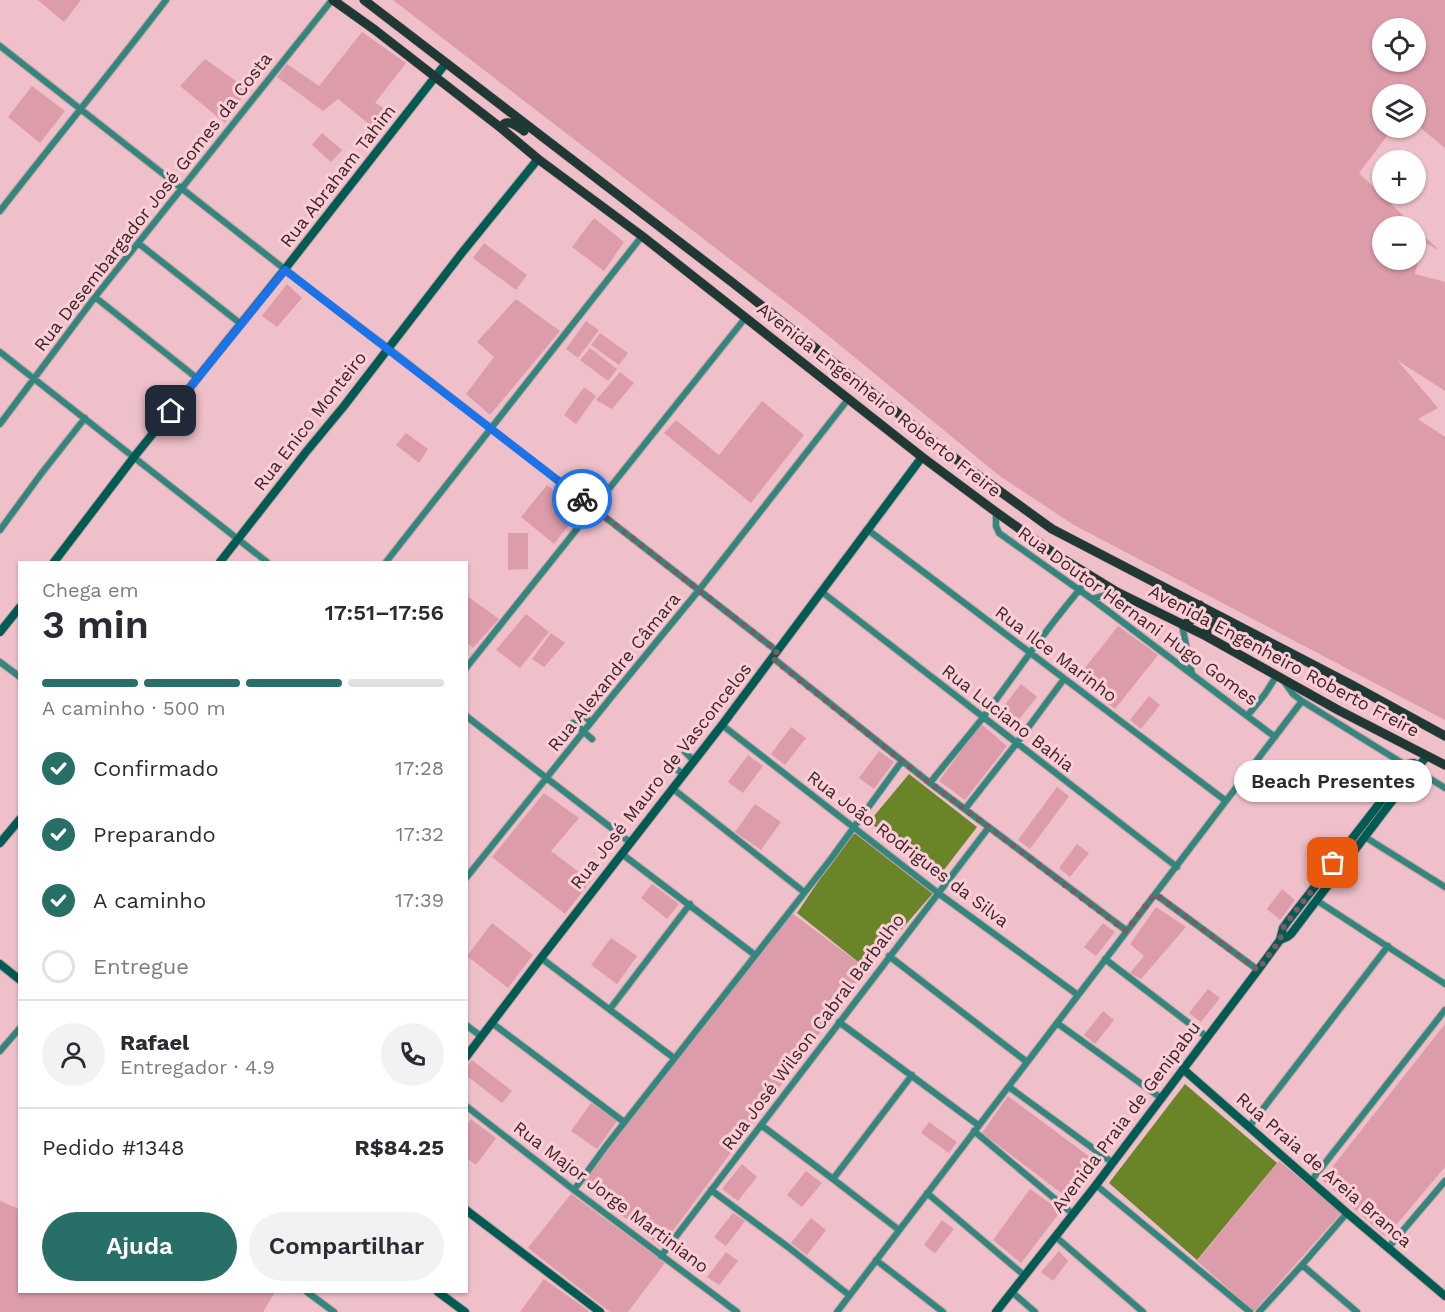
<!DOCTYPE html>
<html lang="pt">
<head>
<meta charset="utf-8">
<style>
  :root { --surface:#fff; --page:#f2f2f3; --text:#2b2b33; --muted:#7c7c81; --line:#e1e1e2; --accent:#276f67 }
  body { margin:0; font-family:"Work Sans",sans-serif; background:var(--page); color:var(--text); height:100vh; display:flex; flex-direction:column; font-size:22px; white-space:nowrap }
  * { box-sizing:border-box; margin:0 }
  p { font-size:20px; color:var(--muted) }
  .icon { flex:none; width:33px; height:33px; fill:none; stroke:currentColor; stroke-width:2; stroke-linecap:round; stroke-linejoin:round }
  .map { position:relative; flex:1; overflow:hidden }
  .details { position:absolute; left:18px; top:561px; width:450px; height:732px; display:flex; flex-direction:column; background:var(--surface); border-radius:0px; box-shadow:0 2px 4px #0004 }
  .details>* { flex:none }
  .controls { position:absolute; left:1372px; top:18px; display:grid; gap:12px }
  .controls a { display:grid; place-items:center; width:54px; height:54px; border-radius:50%; background:var(--surface); box-shadow:0 2px 4px #0004; font-size:30px }
  .pin { position:absolute; display:grid; place-items:center; width:51px; height:51px; color:#fff; margin:-26px; border-radius:12px; box-shadow:0 3px 9px #0006 }
  .courier { position:absolute; display:grid; place-items:center; width:60px; height:60px; margin:-30px; border:4px solid #1a73e8; border-radius:50%; background:#fff; color:#222; box-shadow:0 2px 8px #0007 }
  .bubble { position:absolute; height:42px; border-radius:21px; background:var(--surface); box-shadow:0 2px 4px #0004; font-size:20px; font-weight:600; line-height:42px; text-align:center }
  .head em { font-style:normal; font-weight:600 }
  .head div { display:flex; flex-direction:column-reverse }
  .head { display:flex; align-items:center; justify-content:space-between; height:102px; padding:0 24px }
  h1 { font-size:39px; font-weight:600; line-height:45px }
  .bar { display:grid; grid-template-columns:repeat(4,1fr); gap:9px 6px; align-content:center; height:72px; padding:0 24px }
  .bar i { height:8px; border-radius:4px; background:var(--line) }
  .bar .current { background:var(--accent) }
  .bar p { grid-column:span 4 }
  .line { display:flex; align-items:center; gap:15px; padding:0 24px; border-top:2px solid var(--line) }
  .line div { flex:1 }
  .round { display:grid; place-items:center; flex:none; width:63px; height:63px; border-radius:32px; background:var(--page) }
  ol { padding:0 24px; list-style:none }
  li { display:flex; align-items:center; gap:18px; height:66px }
  li p { margin-inline-start:auto }
  li .icon { padding:6px; border-radius:50%; background:var(--accent); color:#fff; stroke-width:4 }
  li:last-child { color:var(--muted) }
  li i { width:33px; height:33px; border:3px solid var(--line); border-radius:50% }
  .button { display:flex; gap:12px; margin-top:auto; padding:12px 24px }
  .button a { flex:1; height:69px; border-radius:36px; background:var(--accent); color:#fff; font-size:24px; font-weight:600; line-height:69px; text-align:center }
  .button a+a { background:var(--page); color:var(--text) }
  .map>svg:first-child { display:block }
</style>
</head>
<body>
<div class="map">
<svg width="1445" height="1312" viewBox="0 0 1445 1312">
  <rect width="100%" height="100%" fill="#efc0c9"/>
  <path fill="#dc9caa" fill-rule="evenodd" d="M38 0H81L64 22Z
    M393 0H1445V148L1416 124V94H1383V128H1393L1359 173 1414 226H1383V260H1416V228L1439 250 1423 242 1415 274 1445 282V391L1397 360 1438 408 1418 419 1445 437V720L1074 525 1001 477 809 320ZM1383 28H1416V62H1383Z
    M362 32 406 63 375 103 394 114 380 133 338 99 323 111 277 77 287 64 319 86Z
    M205 59 247 89 225 123 180 86Z
    M32 86 65 111 40 143 8 117Z
    M322 133 342 150 331 162 312 145Z
    M594 218 624 242 604 271 572 247Z
    M484 243 527 275 516 290 473 258Z
    M287 284 302 298 277 327 262 316Z
    M516 299 560 331 490 415 466 394 494 357 477 342Z
    M586 321 599 330 578 358 566 349Z
    M600 333 628 353 619 365 591 345Z
    M590 348 617 369 608 381 580 360Z
    M620 372 634 383 612 409 596 400Z
    M584 387 596 396 576 424 564 415Z
    M762 401 804 435 751 503 664 433 676 420 719 455Z
    M406 433 428 449 419 463 396 445Z
    M547 485 580 511 554 544 521 517Z
    M508 533H528V569L508 570Z
    M466 595 499 619 473 648 467 643Z
    M526 614 549 632 520 668 496 650Z
    M1118 626 1158 655 1115 709 1077 678Z
    M551 633 565 643 544 667 532 659Z
    M1021 684 1037 697 1016 723 1000 711Z
    M1149 696 1160 705 1141 729 1130 720Z
    M981 724 1007 746 965 800 939 781Z
    M791 727 806 738 785 765 771 754Z
    M879 751 894 762 874 789 859 778Z
    M748 755 763 766 743 793 728 782Z
    M1057 787 1069 796 1030 849 1018 840Z
    M544 793 579 818 551 851 591 881 565 914 492 857Z
    M755 804 781 822 761 850 735 832Z
    M1077 844 1089 853 1070 877 1059 868Z
    M652 884 679 904 667 919 641 898Z
    M1282 889 1295 900 1280 920 1267 909Z
    M1156 907 1186 927 1141 979 1130 973 1144 956 1130 944Z
    M789 911 867 969 661 1247 582 1183Z
    M492 923 533 955 508 988 467 956Z
    M1103 923 1115 932 1096 956 1084 947Z
    M611 938 637 956 617 984 591 965Z
    M1208 989 1220 998 1201 1022 1189 1013Z
    M1103 1011 1114 1020 1095 1044 1084 1035Z
    M1445 1024V1167L1386 1237 1322 1180Z
    M472 1060 512 1091 502 1103 467 1076V1068Z
    M1008 1096 1098 1163 1072 1201 982 1133Z
    M591 1103 617 1121 597 1149 571 1131Z
    M471 1119 496 1138 476 1165 467 1158V1125Z
    M929 1122 957 1142 949 1153 921 1133Z
    M1279 1161 1341 1213 1254 1311 1197 1261Z
    M742 1164 757 1177 738 1201 722 1189Z
    M806 1171 822 1183 802 1207 787 1195Z
    M1030 1189 1061 1211 1021 1263 993 1240Z
    M571 1194 665 1263 628 1312H610L528 1248Z
    M0 1201 19 1209 20 1292H275L263 1312H0Z
    M733 1213 745 1221 726 1246 714 1237Z
    M811 1218 826 1230 807 1255 791 1243Z
    M942 1220 954 1229 935 1253 924 1245Z
    M1059 1251 1068 1261 1053 1281 1041 1272Z
    M726 1252 738 1261 719 1285 707 1277Z
    M544 1279 589 1311 588 1312H520Z"/>
  <path fill="#698528" d="M909 774 977 827 940 875 869 822Z
    M853 830 934 892 867 969 797 913Z
    M1185 1084 1277 1163 1197 1260 1109 1183Z"/>
  <g fill="none" stroke-linecap="round" stroke-linejoin="round">
    <g stroke="#c79ea6" stroke-width="8">
      <path id="street" d="M0 46 324 300 388 348 777 651
        M0 211C55 140 112 71 166 0
        M138 243 241 324
        M95 297 198 379
        M0 352 267 562
        M0 424 95 297 332 0
        M996 512V526L999 533 1092 599 1275 737
        M0 530 41 474 85 418
        M868 530 1226 801
        M386 562 642 236
        M822 592 1177 867
        M1092 599 1117 592
        M1182 625 1192 674
        M773 658 930 783 1127 931
        M0 662 20 677
        M466 668 746 317
        M1302 701 1407 766
        M581 714 591 722
        M1248 715 1265 694 1277 675
        M466 716 631 843
        M573 723 584 731
        M722 725 938 893 1078 995
        M584 732 592 739
        M685 752 694 761
        M672 766 683 774
        M1416 770 1445 788
        M930 783C948 760 967 738 985 715 1019 668 1053 620 1091 576
        M672 788 804 892
        M965 809 1016 744 1064 679
        M1365 837 1445 887
        M622 854 755 955
        M466 878 613 695 699 590 849 398
        M1155 894 1258 970
        M1316 900 1445 984
        M889 956 1027 1062
        M541 958 674 1058
        M1105 959 1207 1037
        M610 1009 690 904
        M839 1022 978 1125
        M492 1023 624 1122
        M1057 1023 1161 1098
        M466 1025 482 1037
        M0 1051 20 1028
        M1009 1087 1113 1163
        M466 1106 574 1190 737 1312
        M761 1125 833 1179 899 1230
        M1249 1127 1388 946
        M974 1131 1073 1214
        M833 1179 912 1075
        M1311 1181 1445 1010
        M1096 1185 1250 1312
        M574 1190 606 1146 830 860 902 761
        M711 1190 788 1247 849 1295
        M927 1193 1025 1276
        M1056 1237 1143 1312
        M1388 1248 1445 1181
        M661 1256 989 827
        M876 1260 943 1312
        M1302 1265 1357 1312
        M307 1292 334 1312
        M1012 1292 1035 1312
        M837 1312 1302 701 1293 694 1283 680
        M1259 1312 1302 1265 1347 1213"/>
    </g>
    <g stroke="#c79ea6" stroke-width="10">
      <path id="secondary" d="M54 562 134 457 285 269 446 63
        M220 562 306 452 344 406 461 254 538 159
        M0 632 20 607
        M0 843 20 819
        M1280 940 1287 937 1291 934 1417 768 1427 756
        M0 964 20 980
        M466 1057 541 958 722 725 922 457
        M1183 1069 1347 1213 1445 1296
        M466 1210 600 1312
        M438 1292 465 1312
        M996 1312 1096 1185 1258 970 1280 940 1283 928 1288 921 1407 768 1408 764 1414 763 1417 768"/>
    </g>
    <g stroke="#c79ea6" stroke-width="10">
      <path id="primary" d="M333 0 375 30 501 128 538 159 642 236 922 457 996 512 1055 554 1117 592 1206 636 1338 710 1445 765
        M364 0 733 283 961 463 1052 529 1352 685 1445 736
        M501 128C506 117 517 126 524 131
        M1183 625C1193 620 1197 616 1200 605
        M1206 636 1208 628 1213 623 1219 624 1251 641 1262 640"/>
    </g>
    <use href="#street" stroke="#31877d" stroke-width="6"/>
    <use href="#secondary" stroke="#005b53" stroke-width="8"/>
    <use href="#primary" stroke="#1f3834" stroke-width="9"/>
  </g>
  <g fill="none" stroke-linecap="round" stroke-linejoin="round">
    <path stroke="#795d62" stroke-width="6" stroke-dasharray="0 10.8" d="M582 499 777 651 772 658 930 783 1126 931 1155 894 1258 970 1280 940 1283 928 1288 921 1333 863"/>
    <path stroke="#1a73e8" stroke-width="8" d="M171 411 285 270 582 499"/>
  </g>
  <g text-anchor="middle" stroke-width="6" stroke-linejoin="round" paint-order="stroke">
    <g font-size="18" fill="#3a272b" stroke="#fdcdd6">
      <text transform="translate(338 176) rotate(-52)" y="6">Rua Abraham Tahim</text>
      <text transform="translate(153 202) rotate(-52)" y="6">Rua Desembargador José Gomes da Costa</text>
      <text transform="translate(879 400) rotate(38)" y="6">Avenida Engenheiro Roberto Freire</text>
      <text transform="translate(310 421) rotate(-52)" y="6">Rua Enico Monteiro</text>
      <text transform="translate(1138 616) rotate(36)" y="6">Rua Doutor Hernani Hugo Gomes</text>
      <text transform="translate(1056 654) rotate(37)" y="6">Rua Ilce Marinho</text>
      <text transform="translate(1284 661) rotate(28)" y="6">Avenida Engenheiro Roberto Freire</text>
      <text transform="translate(614 672) rotate(-51)" y="6">Rua Alexandre Câmara</text>
      <text transform="translate(1008 718) rotate(38)" y="6">Rua Luciano Bahia</text>
      <text transform="translate(661 776) rotate(-52)" y="6">Rua José Mauro de Vasconcelos</text>
      <text transform="translate(908 849) rotate(37)" y="6">Rua João Rodrigues da Silva</text>
      <text transform="translate(813 1032) rotate(-53)" y="6">Rua José Wilson Cabral Barbalho</text>
      <text transform="translate(1126 1117) rotate(-53)" y="6">Avenida Praia de Genipabu</text>
      <text transform="translate(1324 1170) rotate(41)" y="6">Rua Praia de Areia Branca</text>
      <text transform="translate(611 1197) rotate(37)" y="6">Rua Major Jorge Martiniano</text>
    </g>
  </g>
</svg>
<div class="controls">
<a><svg class="icon" aria-label="locate" viewBox="0 0 24 24"><circle cx="12" cy="12" r="6"/><path d="M12 2v4M12 18v4M2 12h4M18 12h4"/></svg></a>
<a><svg class="icon" aria-label="layers" viewBox="0 0 24 24"><path d="M12 4l9 5-9 5-9-5zM3 14l9 5 9-5"/></svg></a>
<a>+</a>
<a>−</a>
</div>
<div class="pin" style="left:1333px;top:863px;background:#ea580c"><svg class="icon" aria-label="bag" viewBox="0 0 24 24"><path d="M5 8h14l-1 12H6zM9 8a3 3 0 0 1 6 0"/></svg></div>
<div class="pin" style="left:171px;top:411px;background:#1f2937"><svg class="icon" aria-label="home" viewBox="0 0 24 24"><path d="M3 11l9-7 9 7M6 9v11h12V9"/></svg></div>
<div class="courier" style="left:582px;top:499px"><svg class="icon" aria-label="bike" viewBox="0 0 24 24"><circle cx="6" cy="16" r="4"/><circle cx="18" cy="16" r="4"/><path d="M6 16l4-8h5l3 8M10 8l3 8H6M13 5h3"/></svg></div>
<div class="bubble" style="left:1234px;top:760px;width:198px">Beach Presentes</div>
<section class="details">
<div class="head"><div><h1>3 min</h1><p>Chega em</p></div><em>17:51–17:56</em></div>
<div class="bar"><i class="current"></i><i class="current"></i><i class="current"></i><i></i><p>A caminho · 500 m</p></div>
<ol>
<li><svg class="icon" aria-label="check" viewBox="0 0 24 24"><path d="M5 12l5 5 9-10"/></svg>Confirmado<p>17:28</p></li>
<li><svg class="icon" aria-label="check" viewBox="0 0 24 24"><path d="M5 12l5 5 9-10"/></svg>Preparando<p>17:32</p></li>
<li><svg class="icon" aria-label="check" viewBox="0 0 24 24"><path d="M5 12l5 5 9-10"/></svg>A caminho<p>17:39</p></li>
<li><i></i>Entregue</li>
</ol>
<div class="line" style="height:108px"><a class="round"><svg class="icon" aria-label="person" viewBox="0 0 24 24"><circle cx="12" cy="8" r="4"/><path d="M4 21q1-7 8-7t8 7"/></svg></a><div><b>Rafael</b><p>Entregador · 4.9</p></div><a class="round"><svg class="icon" aria-label="phone" viewBox="0 0 24 24"><path d="M5 4h4l2 5-3 2q2 4 5 5l2-3 5 2v4C11 20 4 13 5 4z"/></svg></a></div>
<div class="line" style="height:78px"><div>Pedido #1348</div><b>R$84.25</b></div>
<div class="button"><a>Ajuda</a><a>Compartilhar</a></div>
</section>
</div>
</body>
</html>
